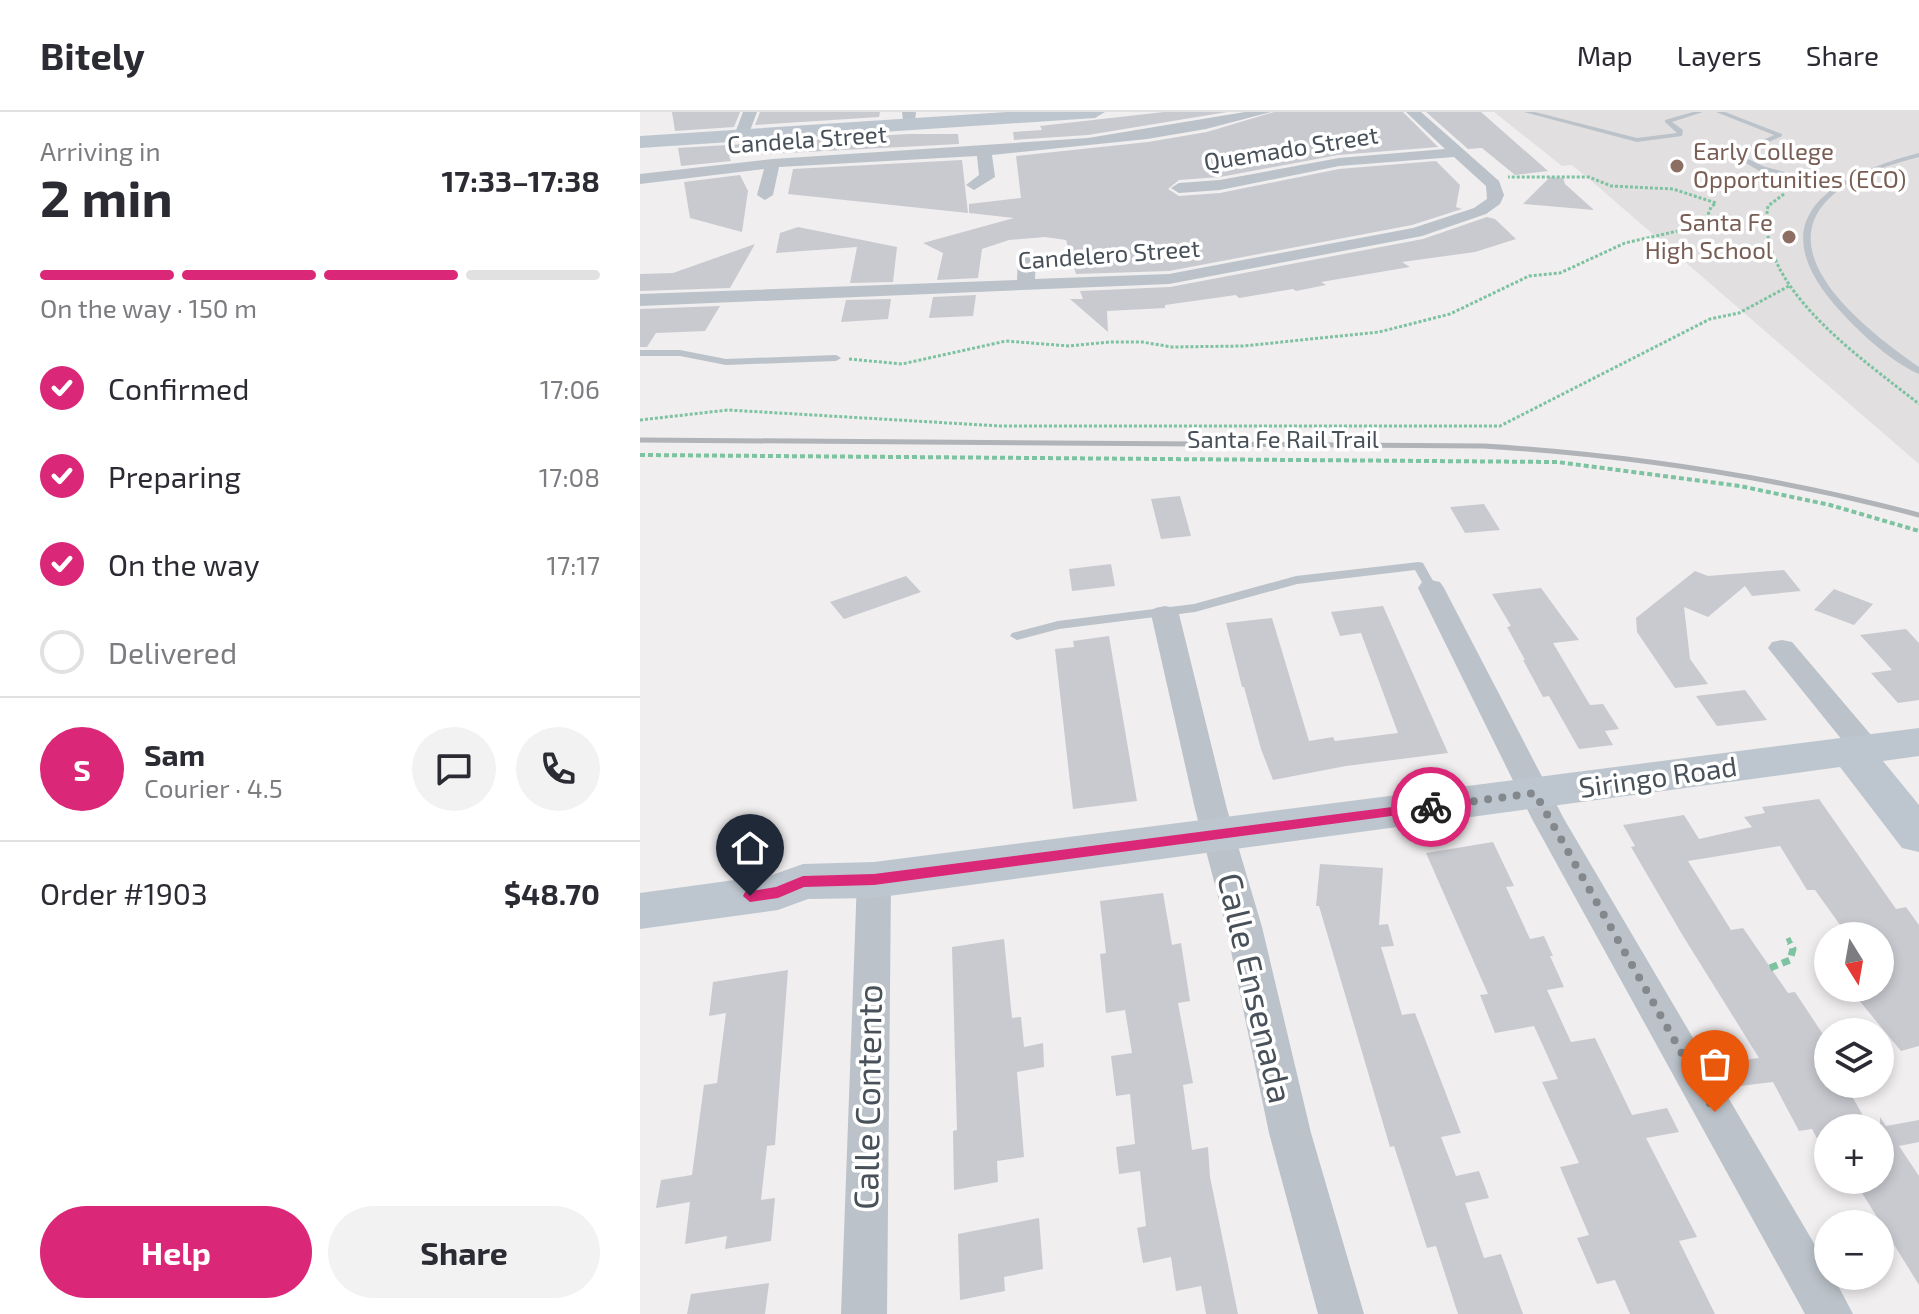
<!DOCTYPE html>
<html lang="en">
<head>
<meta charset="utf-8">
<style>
  :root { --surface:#fff; --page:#f2f2f3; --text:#2b2b33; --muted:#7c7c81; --line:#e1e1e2; --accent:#db2777 }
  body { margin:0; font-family:"Exo 2",sans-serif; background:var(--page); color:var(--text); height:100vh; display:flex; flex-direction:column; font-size:30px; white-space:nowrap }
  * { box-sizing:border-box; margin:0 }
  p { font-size:26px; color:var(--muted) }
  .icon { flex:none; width:44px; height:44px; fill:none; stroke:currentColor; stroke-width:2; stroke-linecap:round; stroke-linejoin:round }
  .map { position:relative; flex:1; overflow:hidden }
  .sheet { display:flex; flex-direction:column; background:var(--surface); width:640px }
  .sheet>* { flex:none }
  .needle { width:52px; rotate:169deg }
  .fabs { position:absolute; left:1174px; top:810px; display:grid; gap:16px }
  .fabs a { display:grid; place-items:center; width:80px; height:80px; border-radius:50%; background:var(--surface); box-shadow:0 4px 12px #0003; font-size:40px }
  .pin { position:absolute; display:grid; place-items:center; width:68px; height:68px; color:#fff; margin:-82px -34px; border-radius:50% 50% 50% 0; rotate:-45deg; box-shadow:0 0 8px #0007 }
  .pin .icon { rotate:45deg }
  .courier { position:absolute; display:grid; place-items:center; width:80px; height:80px; margin:-40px; border:6px solid #db2777; border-radius:50%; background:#fff; color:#222; box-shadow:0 2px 10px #0007 }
  .head em { font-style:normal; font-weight:700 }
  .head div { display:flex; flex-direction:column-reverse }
  .head { display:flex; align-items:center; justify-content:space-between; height:136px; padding:0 40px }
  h1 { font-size:52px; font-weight:700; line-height:60px }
  .bar { display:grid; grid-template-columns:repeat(4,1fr); gap:12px 8px; align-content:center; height:96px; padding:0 40px }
  .bar i { height:10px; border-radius:6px; background:var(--line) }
  .bar .active { background:var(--accent) }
  .bar p { grid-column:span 4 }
  .line { display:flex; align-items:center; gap:20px; padding:0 40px; border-top:2px solid var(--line) }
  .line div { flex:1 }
  .round { display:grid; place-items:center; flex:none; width:84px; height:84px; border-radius:42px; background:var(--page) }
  ol { padding:0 40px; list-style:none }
  li { display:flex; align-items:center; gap:24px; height:88px }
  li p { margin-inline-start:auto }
  li .icon { padding:8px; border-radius:50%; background:var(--accent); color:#fff; stroke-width:4 }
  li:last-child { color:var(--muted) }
  li i { width:44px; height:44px; border:4px solid var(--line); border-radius:50% }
  .button { display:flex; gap:16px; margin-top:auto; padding:16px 40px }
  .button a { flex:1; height:92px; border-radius:48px; background:var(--accent); color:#fff; font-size:32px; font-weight:700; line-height:92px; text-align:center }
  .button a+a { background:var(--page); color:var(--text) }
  header { display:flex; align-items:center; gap:48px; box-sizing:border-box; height:112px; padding:0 40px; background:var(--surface); border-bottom:2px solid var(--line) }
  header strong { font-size:38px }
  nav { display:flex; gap:44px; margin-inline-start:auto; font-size:28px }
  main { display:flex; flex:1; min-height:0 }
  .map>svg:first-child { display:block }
</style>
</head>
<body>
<header>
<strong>Bitely</strong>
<nav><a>Map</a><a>Layers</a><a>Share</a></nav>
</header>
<main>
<section class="sheet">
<div class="head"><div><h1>2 min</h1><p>Arriving in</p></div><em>17:33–17:38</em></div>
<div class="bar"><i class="active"></i><i class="active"></i><i class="active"></i><i></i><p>On the way · 150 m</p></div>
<ol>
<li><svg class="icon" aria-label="check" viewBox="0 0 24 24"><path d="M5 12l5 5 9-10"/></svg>Confirmed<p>17:06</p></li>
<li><svg class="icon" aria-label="check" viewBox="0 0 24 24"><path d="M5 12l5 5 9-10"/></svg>Preparing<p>17:08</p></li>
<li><svg class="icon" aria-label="check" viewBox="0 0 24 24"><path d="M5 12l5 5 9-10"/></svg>On the way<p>17:17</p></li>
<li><i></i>Delivered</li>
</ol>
<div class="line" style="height:144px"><b class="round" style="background:var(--accent);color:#fff">S</b><div><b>Sam</b><p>Courier · 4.5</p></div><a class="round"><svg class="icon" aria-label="chat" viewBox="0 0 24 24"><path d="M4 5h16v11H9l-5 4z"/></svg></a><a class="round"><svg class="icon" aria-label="phone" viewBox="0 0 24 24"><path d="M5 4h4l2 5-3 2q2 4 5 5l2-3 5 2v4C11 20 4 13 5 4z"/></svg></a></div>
<div class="line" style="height:104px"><div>Order #1903</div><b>$48.70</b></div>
<div class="button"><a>Help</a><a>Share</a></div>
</section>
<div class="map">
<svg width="1279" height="1202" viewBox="0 0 1279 1202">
  <rect width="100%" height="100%" fill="#f0eeee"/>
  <path fill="#e1dfdf" d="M854 0H1279V352L948 66 932 53 922 54Z"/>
  <path fill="#c9cad0" d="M32 0H100L94 15 35 19Z
    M120 0H240L239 5 115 13Z
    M524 0H587L448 23 374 28 373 20 402 18 400 14Z
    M634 0H763L798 35 698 43 580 65 539 68 528 77 539 84 580 81 699 57 796 49 820 73 816 95 822 97 772 113 529 159 436 162 426 128 405 125 369 128 342 137 338 166 297 168 303 141 283 131 374 106 329 101V92L381 86 376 44 508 30 567 20Z
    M786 0H841L908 59 875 63 842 36 828 37Z
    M268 22H318L319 32 89 44 91 49 41 54 38 36Z
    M322 48 328 101 148 82 153 57Z
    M100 63 108 79 102 120 50 106 44 70Z
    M910 65 923 66 925 72 954 98 883 92Z
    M847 105 855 107 876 127 835 140 762 150 770 155 681 170 686 173 656 179 653 177 599 186 596 183 525 193V196L467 199 468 220 430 187H443L440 179 530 175 783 127Z
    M158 115 257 135 253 170 210 171 217 135 136 141 140 121Z
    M115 132 90 176 0 179V162L33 161Z
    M336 183 333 204 289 206 293 185Z
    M251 187 248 207 201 210 206 188Z
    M80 194 65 219 16 221 7 235H0V197Z
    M540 384 551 424 521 427 511 387Z
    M844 392 860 418 825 421 810 395Z
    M471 452 475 474 432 479 429 457Z
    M1144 458 1161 479 1112 484 1105 474 1068 505 1044 495 1050 547 1068 572 1035 576 997 520 996 506 1055 459 1068 464Z
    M266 464 281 480 204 507 190 490Z
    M901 476 939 528 913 531 950 593 963 592 979 617 965 619 973 633 939 637 909 584 903 585 883 548H885L867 515 871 514 852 482Z
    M1194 477 1233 492 1214 513 1174 498Z
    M743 494 808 641 706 654 633 668 621 637 604 575H602L586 511 632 506 669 629 693 625 695 629 758 621 721 521 700 524 691 500Z
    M1266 517 1279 531V588L1258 591 1231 561 1252 558 1220 523Z
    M469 524 497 689 433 697 415 537 434 535 433 529Z
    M1105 578 1127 608 1077 614 1056 584Z
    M1179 687 1256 797 1266 795 1279 813V934L1261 939 1213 881 1240 876V824H1208L1175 778H1167L1140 734 1048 749 1091 818 1103 816 1148 881 1155 880 1188 930V972H1205L1230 1016H1188V1047L1172 1017 1159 1019 1133 970 1100 974 1088 950 1119 946 1043 824 991 735 995 734 983 713 1044 703 1059 727 1112 715 1104 705 1125 701 1122 695Z
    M853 730 874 774 866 775 890 827 904 824 913 844H910L924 875 907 878 931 930 955 926 992 1003 1027 996 1039 1020 1006 1026 1057 1125 1039 1129 1075 1202H990L975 1168 957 1172 937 1126 949 1123 920 1055 939 1051 902 970 918 967 894 914 855 921 840 883 848 882 786 741Z
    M680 752 743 756 739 813 748 812 754 834 741 835 762 903 775 901 821 1021 801 1025 816 1064 839 1059 849 1086 825 1091 844 1146 861 1142 883 1202H818L796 1134 787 1136 754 1034 750 1035 679 794H676Z
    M523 781 532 833 541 831 550 889 538 891 553 971 543 973 552 1038 568 1035 570 1065 598 1202H566L561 1174 536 1179 531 1145 503 1151 497 1116 506 1114 500 1059 479 1062 476 1035 495 1032 490 982 476 984 471 944 492 941 485 898 466 901 460 842 466 841 460 789Z
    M364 827 372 906 381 905 384 935 403 931 404 955 377 960 384 1045 357 1049 358 1070 314 1078 313 1019 317 1018 312 835Z
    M148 858 135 1033 127 1034 121 1088 135 1086 131 1129 85 1137 87 1124 45 1132 50 1090 16 1096 21 1068 52 1063 64 973 77 971 86 901 69 904 73 870Z
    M1240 1005 1246 1014 1279 1008V1030L1259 1034 1279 1064V1173L1214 1068H1240Z
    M399 1106 403 1157 364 1165 365 1179 320 1188 318 1122Z
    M129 1171 125 1202H47L51 1182Z"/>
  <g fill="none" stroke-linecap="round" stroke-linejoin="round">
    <path stroke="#7dc3a1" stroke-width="3" stroke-dasharray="3 2" stroke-linecap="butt" d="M1144 82 1128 94C1113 174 1224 248 1279 292
      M209 247 262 252 366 229 429 234 470 230H502L532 235 603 234 739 220 810 202 889 164 920 161 985 131 1064 113 1071 95 1076 91 1033 77 971 74 949 65H868
      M0 308 88 298 360 314H860L1070 207 1099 201 1149 174"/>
    <path stroke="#7dc3a1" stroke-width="4" stroke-dasharray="5 3" stroke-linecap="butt" d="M0 343 917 350 1100 374 1190 393 1279 419"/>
    <path stroke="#7dc3a1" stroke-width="5" stroke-dasharray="6 4" stroke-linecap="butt" d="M1148 826 1151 833"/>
    <path stroke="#7dc3a1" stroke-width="7" stroke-dasharray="8 5" stroke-linecap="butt" d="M1130 856 1150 848 1153 837 1150 831"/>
    <path fill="#bbc2c9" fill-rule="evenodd" d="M884 0H895L997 26 1037 21 1025 10V8L1053 0H1063L1032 10 1043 18 1042 24 997 30Z
      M1076 0H1085L1142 22V24L1106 40V46L1127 56V60H1121L1101 48 1100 39 1134 23Z
      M1279 41V45C1250 53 1219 61 1195 81 1122 141 1232 222 1279 255V262C1253 251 1221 222 1202 201 1116 109 1187 65 1279 41Z
      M0 238H40L86 247 196 243 201 246 196 249 86 253 40 244H0Z
      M779 450 783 451 797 476 795 479H787L775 458 657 472 555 500 419 517 377 528 370 524 372 521 418 509 554 492 656 464Z"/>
    <path fill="#bbc2c9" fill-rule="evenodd" d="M103 0H117L108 24 101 28 94 24Z
      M262 0H276L274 17H264Z
      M605 0H631L566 17 507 27 352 43 355 65 334 78 326 73 339 63 337 44 139 55 133 83 125 88 117 83 124 57 0 72V62L133 47 448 26Z
      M766 0H781L859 69 864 83 860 92 846 102 782 124 529 172 0 194V182L377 168 378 146 387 141 396 146 395 167 529 162 773 116 834 96 847 87 846 74 814 45 699 54 580 78 539 81 531 76 539 71 580 68 699 46 805 37Z
      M791 468 800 470 804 476 924 707 1188 1155V1164H1193L1213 1202H1165L892 707 778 476 782 470Z
      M525 494 535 496 539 502 587 697 622 815 671 1021 724 1202H678L629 1021 586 815 555 697 511 502 515 496Z
      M1142 528 1152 530 1237 630 1241 637 1237 644 1226 647 1215 644 1128 536 1132 530Z
      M234 755 246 759 251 768 247 1202H201L217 768 222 759Z"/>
    <path fill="#bdc6cf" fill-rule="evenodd" d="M367 0H465L455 6 0 36V24Z
      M1279 616V644L1243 649 1279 693V740L1262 736 1200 655 234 786 168 787 138 798 0 817V781L132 763 163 752 234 750Z"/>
    <path stroke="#b0b3b7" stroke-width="5" d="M0 328 844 334C992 343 1136 365 1279 403"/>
    <path stroke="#bbc2c9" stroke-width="7" d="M1124 58 1181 74"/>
  </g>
  <path fill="#db2777" d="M791 690 798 695 796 698 234 773 164 775 138 786 110 790 103 784 105 780 136 775 163 764 234 762Z"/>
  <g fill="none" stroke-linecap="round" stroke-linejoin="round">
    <path stroke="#83888d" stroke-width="8" stroke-dasharray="0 14.4" d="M791 695 895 681 1075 1000"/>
  </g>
  <g fill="#8d6e63" stroke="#fff" stroke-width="3">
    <circle cx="1037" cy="54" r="8"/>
    <circle cx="1149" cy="125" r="8"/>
  </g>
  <g text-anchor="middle" stroke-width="7" stroke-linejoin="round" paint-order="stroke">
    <g font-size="24" fill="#485159" stroke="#fff">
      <text transform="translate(167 28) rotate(-4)" y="8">Candela Street</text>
      <text transform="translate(651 37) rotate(-9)" y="8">Quemado Street</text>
      <text transform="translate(469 143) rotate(-4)" y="8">Candelero Street</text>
      <text x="643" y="336">Santa Fe Rail Trail</text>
    </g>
    <g font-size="24" fill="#785e54" stroke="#fff" text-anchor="start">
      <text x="1053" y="48">Early College<tspan x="1053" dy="28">Opportunities (ECO)</tspan></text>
      <text x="1133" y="119" text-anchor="end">Santa Fe<tspan x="1133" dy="28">High School</tspan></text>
    </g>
    <g font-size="28" fill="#485159" stroke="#fff">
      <text transform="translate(1018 665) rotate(-8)" y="10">Siringo Road</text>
    </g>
    <g font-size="34" fill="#485159" stroke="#fff">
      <text transform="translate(615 876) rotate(77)" y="12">Calle Ensenada</text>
      <text transform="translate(228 985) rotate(-89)" y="12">Calle Contento</text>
    </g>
  </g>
</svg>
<div class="fabs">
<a><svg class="needle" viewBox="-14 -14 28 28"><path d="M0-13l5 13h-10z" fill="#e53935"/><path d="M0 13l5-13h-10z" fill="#7c7c81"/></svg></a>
<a><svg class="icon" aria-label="layers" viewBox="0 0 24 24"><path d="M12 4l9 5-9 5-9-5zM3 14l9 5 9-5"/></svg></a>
<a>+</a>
<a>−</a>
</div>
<div class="pin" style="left:1075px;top:1000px;background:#ea580c"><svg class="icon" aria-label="bag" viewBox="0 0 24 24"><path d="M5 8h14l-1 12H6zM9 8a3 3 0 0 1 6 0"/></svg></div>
<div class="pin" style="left:110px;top:784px;background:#1f2937"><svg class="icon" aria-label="home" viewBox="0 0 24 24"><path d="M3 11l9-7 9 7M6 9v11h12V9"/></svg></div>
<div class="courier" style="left:791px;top:695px"><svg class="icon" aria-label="bike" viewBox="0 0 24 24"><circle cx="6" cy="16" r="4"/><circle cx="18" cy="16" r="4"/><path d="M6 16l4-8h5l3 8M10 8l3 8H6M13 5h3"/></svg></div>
</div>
</main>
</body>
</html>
